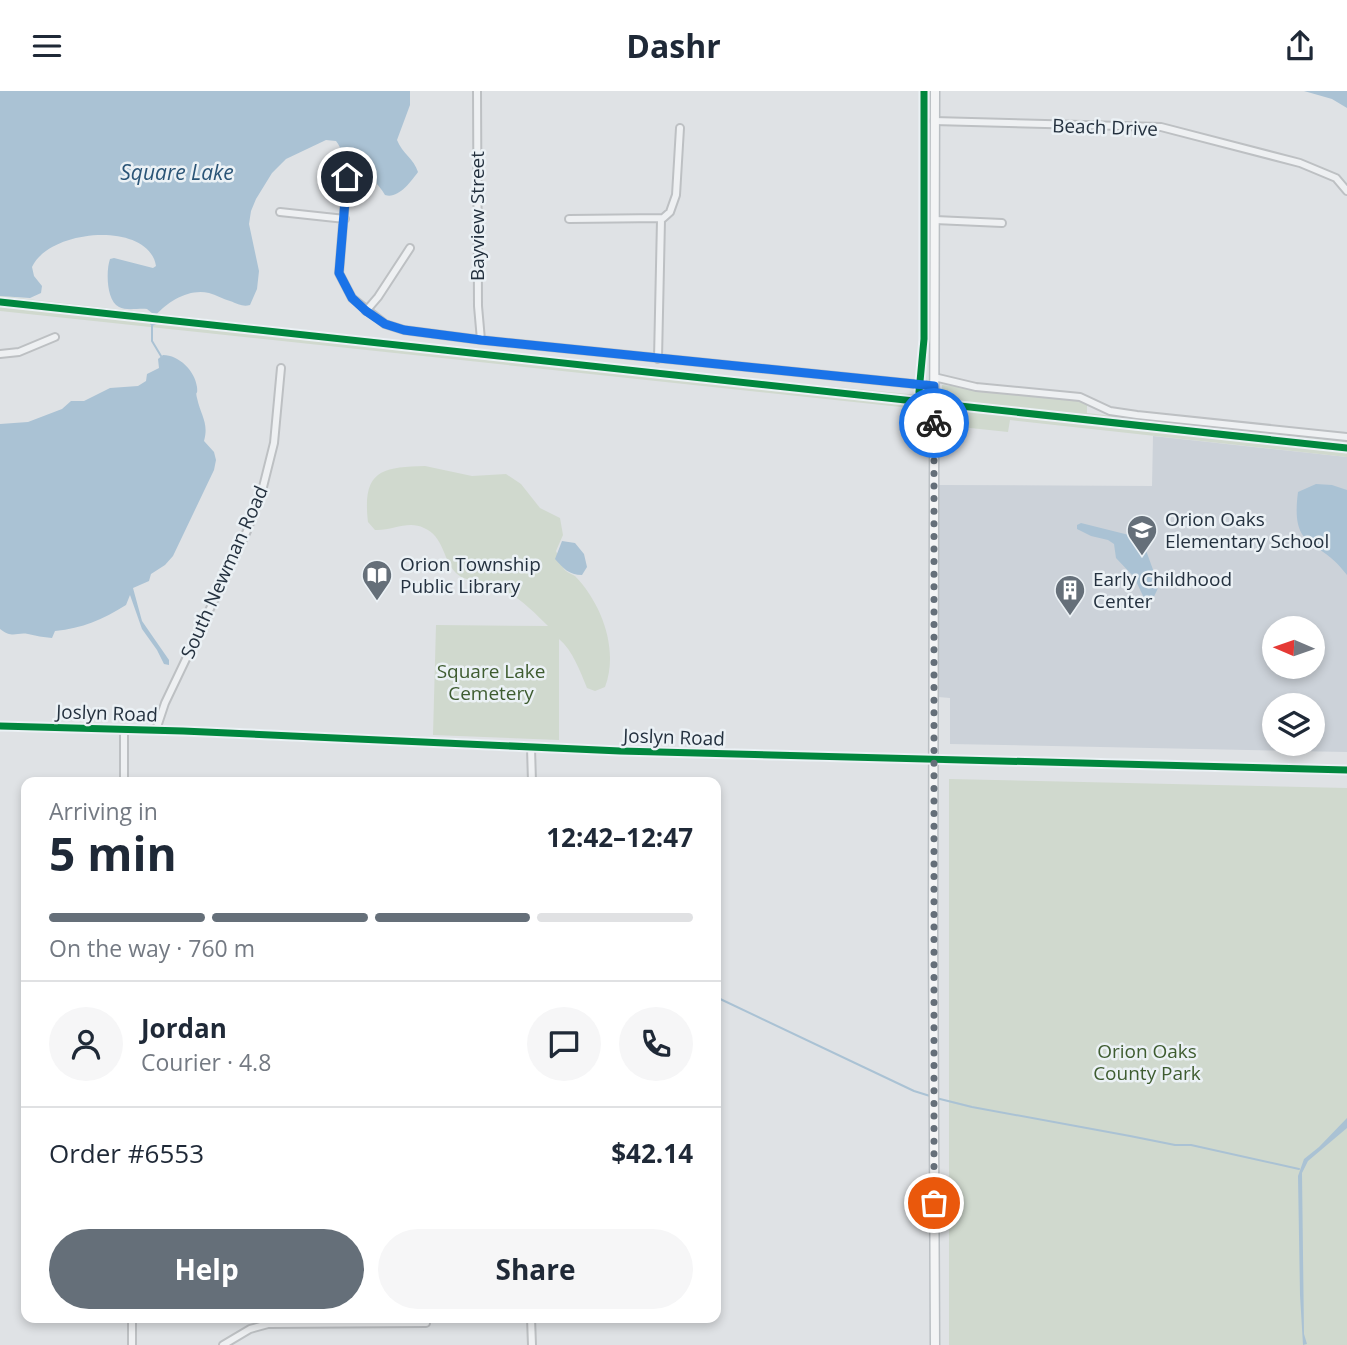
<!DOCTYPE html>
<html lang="en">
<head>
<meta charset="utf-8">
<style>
  :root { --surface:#fff; --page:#f6f6f7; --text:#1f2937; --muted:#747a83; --line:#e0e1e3; --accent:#656f79 }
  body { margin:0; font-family:"Open Sans",sans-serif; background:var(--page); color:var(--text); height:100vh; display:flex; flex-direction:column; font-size:26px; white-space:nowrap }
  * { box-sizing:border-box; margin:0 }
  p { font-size:23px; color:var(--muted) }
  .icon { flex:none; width:38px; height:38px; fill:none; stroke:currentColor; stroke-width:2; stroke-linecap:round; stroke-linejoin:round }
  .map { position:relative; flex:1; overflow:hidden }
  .side { position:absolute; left:21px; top:686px; width:700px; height:546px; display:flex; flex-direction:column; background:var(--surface); border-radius:14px; box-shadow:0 4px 10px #0003 }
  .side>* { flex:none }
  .needle { width:46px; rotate:272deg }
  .fabs { position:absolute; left:1262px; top:525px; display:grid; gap:14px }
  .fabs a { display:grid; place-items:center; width:63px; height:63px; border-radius:50%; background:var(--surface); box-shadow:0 4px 10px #0003; font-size:35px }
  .pin { position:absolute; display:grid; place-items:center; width:60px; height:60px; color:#fff; margin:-30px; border:4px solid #fff; border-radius:50%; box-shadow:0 2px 7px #0007 }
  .courier { position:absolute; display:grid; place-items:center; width:70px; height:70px; margin:-35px; border:5px solid #1a73e8; border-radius:50%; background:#fff; color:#222; box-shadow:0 2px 9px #0007 }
  .headline em { font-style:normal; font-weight:700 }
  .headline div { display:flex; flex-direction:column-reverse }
  .headline { display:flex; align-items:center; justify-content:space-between; height:119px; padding:0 28px }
  h1 { font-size:46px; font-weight:700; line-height:52px }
  .bar { display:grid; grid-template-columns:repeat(4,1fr); gap:10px 7px; align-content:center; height:84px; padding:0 28px }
  .bar i { height:9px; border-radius:5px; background:var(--line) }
  .bar .selected { background:var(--accent) }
  .bar p { grid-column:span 4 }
  .line { display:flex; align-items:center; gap:18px; padding:0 28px; border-top:2px solid var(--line) }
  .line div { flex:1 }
  .round { display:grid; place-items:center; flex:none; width:74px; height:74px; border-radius:37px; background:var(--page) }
  .action { display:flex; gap:14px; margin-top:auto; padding:14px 28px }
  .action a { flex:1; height:80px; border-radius:42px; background:var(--accent); color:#fff; font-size:28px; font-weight:700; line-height:80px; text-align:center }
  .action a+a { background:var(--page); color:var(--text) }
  header { display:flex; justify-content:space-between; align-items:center; height:91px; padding:0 28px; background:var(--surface); font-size:32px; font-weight:700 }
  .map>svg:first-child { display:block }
</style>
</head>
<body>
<header><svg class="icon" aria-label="menu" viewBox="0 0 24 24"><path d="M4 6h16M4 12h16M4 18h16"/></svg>Dashr<svg class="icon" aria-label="share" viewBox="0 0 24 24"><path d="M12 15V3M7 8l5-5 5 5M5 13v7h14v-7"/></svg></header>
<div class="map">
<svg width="1347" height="1254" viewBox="0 0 1347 1254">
  <rect width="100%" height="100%" fill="#dfe2e5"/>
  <path fill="#ccd2d9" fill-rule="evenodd" d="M1153 345 1347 366V661L950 653V607L938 606V394L1152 395ZM1274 537H1312V576H1274ZM1274 614H1312V653H1274Z"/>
  <path fill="#d0d9ce" d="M0 205 663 279 929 305V319L0 220Z
    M942 294 1087 310V322L1347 351V366L1010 329 1008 341 942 334Z
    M425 375 472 385 506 383 521 393 540 417 560 427 563 444 556 460C559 466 561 476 566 480 568 482 572 483 575 485 602 513 619 559 605 596L595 600 587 597C580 580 573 560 559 548V649L433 644 436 534 548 535C533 520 516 503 496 495 483 491 464 491 455 481 442 466 444 446 424 437 408 429 392 440 375 439L368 431C362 380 381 376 425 375Z
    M949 688 1347 697V1254H949Z"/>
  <path fill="#aac2d4" d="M0 0H410V14L397 49C402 62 414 68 418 81 410 92 398 108 385 104 378 92 371 87 362 79 360 77 353 75 351 74 342 68 342 57 336 50L326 49 286 68 272 82 256 108 251 120 249 133 259 180 257 198 250 214C243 216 238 213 230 210 223 208 216 204 209 202 190 197 168 210 156 224L157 233 152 235 150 233 153 223 147 218C139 217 126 220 119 216 106 210 106 179 110 168L114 167 153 177 156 175C149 130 50 137 32 176L34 185 42 195 41 202 30 207 0 205Z
    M1304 0H1347V17L1332 8Z
    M163 264C179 264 195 280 197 296 198 306 195 298 197 307 201 325 209 332 204 350L214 361 216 369 214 379 173 465 165 474 151 483 149 490 133 497 142 530 169 569V574L164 573 157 559 142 538 130 504 126 514C102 529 83 537 55 540L52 547C43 546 36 545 28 543 16 541 13 548 0 538V333L28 331 62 318 71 310H84L110 297 138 295 146 290 147 283 159 277 158 268Z
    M1316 393 1332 394 1347 399V484C1319 445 1290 462 1298 401Z
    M1081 432 1133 445 1143 451 1156 487 1158 497 1152 510 1144 507 1134 486 1116 467 1114 453 1108 449 1091 445 1077 438V434Z
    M562 450 575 452 584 463 587 476 582 484C569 484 563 477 555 468Z
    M1347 1027V1037L1308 1070 1302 1082 1304 1243 1307 1253 1303 1254 1300 1204 1298 1085 1304 1068 1319 1056Z"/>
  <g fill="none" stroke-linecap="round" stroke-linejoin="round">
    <path stroke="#aac2d4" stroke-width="2" d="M152 235V250L161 265
      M716 906 914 1000 930 1005
      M936 1007 972 1016 1130 1045 1175 1054H1191L1299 1078"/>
    <g stroke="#bdc0c3" stroke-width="10">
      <path id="minor" d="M477 0 478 215 481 249
        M934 30 1161 36 1300 72 1336 87 1347 100
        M347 85 339 182 352 207 385 233 404 239 481 249 934 295
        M280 121 345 128
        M569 128 663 127
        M935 129 1002 132
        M366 220 378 206 410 157
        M0 263 19 261 55 246
        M658 268 661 129 670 121 676 104 680 37
        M934 286 976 296 1080 306 1110 320 1137 324 1347 346
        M0 635 183 640 620 660 1347 679
        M156 639 165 612 247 440 262 400 274 352 281 277
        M531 657 532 691
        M124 691V638
        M132 1227V1254
        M531 1227 532 1254
        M223 1254 250 1238 268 1233 426 1232"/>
    </g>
    <g stroke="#babfc3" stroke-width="11">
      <path id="major" d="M935 1254 933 832 935 0"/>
    </g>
    <use href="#minor" stroke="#eef0f2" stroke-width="6"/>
    <use href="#major" stroke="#f3f4f5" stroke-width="8"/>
    <g stroke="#ebf1f5" stroke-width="11">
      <path id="cycleway" d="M924 0V248L919 301 924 312
        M0 211 1347 357
        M0 635 183 640 620 660 1347 679"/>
    </g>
    <use href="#cycleway" stroke="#00873e" stroke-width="7"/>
  </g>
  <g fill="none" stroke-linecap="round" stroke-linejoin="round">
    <path stroke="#656f79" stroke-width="7" stroke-dasharray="0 12.6" d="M934 332V1112"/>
    <path stroke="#1a73e8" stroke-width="9" d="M347 86 339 182 352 207 366 220 385 233 404 239 481 249 934 295V332"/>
  </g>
  <defs>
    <g id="school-pin" transform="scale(1.575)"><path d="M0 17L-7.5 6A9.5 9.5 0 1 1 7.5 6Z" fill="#656f79" stroke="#ebf1f5"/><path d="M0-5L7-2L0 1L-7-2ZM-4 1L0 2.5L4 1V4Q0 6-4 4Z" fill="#fff"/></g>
    <g id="library-pin" transform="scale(1.575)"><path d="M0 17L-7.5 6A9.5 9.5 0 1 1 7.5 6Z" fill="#656f79" stroke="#ebf1f5"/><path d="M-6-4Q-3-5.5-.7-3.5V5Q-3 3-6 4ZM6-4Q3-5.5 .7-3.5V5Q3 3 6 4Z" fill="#fff"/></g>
    <g id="building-pin" transform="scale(1.575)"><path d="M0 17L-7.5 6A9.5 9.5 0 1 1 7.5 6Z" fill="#656f79" stroke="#ebf1f5"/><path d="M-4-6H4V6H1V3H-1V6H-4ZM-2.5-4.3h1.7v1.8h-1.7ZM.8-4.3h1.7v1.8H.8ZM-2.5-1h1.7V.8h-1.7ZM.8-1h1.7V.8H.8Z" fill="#fff"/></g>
  </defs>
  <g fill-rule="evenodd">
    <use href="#school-pin" x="1142" y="439"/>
    <use href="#library-pin" x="377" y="484"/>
    <use href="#building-pin" x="1070" y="499"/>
  </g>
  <g text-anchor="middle" stroke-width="5" stroke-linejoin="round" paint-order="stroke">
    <g font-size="19" fill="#24313f" stroke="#ebf1f5">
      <text transform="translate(1105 36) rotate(2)" y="7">Beach Drive</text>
      <text transform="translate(477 125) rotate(-90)" y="7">Bayview Street</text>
      <text transform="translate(224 481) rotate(-66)" y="7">South Newman Road</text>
      <text transform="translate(107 622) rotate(2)" y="7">Joslyn Road</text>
      <text transform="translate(674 646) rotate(2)" y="7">Joslyn Road</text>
    </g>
    <g font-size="19" fill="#24313f" stroke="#ebf1f5" text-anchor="start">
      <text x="1165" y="435">Orion Oaks<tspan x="1165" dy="22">Elementary School</tspan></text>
      <text x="400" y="480">Orion Township<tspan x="400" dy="22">Public Library</tspan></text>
      <text x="1093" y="495">Early Childhood<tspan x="1093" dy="22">Center</tspan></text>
    </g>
    <g font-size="19" fill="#3e5c30" stroke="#ebf1f5">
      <text x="491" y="587">Square Lake<tspan x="491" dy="22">Cemetery</tspan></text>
      <text x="1147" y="967">Orion Oaks<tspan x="1147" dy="22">County Park</tspan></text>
    </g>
    <g font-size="21" font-style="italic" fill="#2b5577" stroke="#ebf1f5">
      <text x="177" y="89">Square Lake</text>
    </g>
  </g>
</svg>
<div class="fabs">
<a><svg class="needle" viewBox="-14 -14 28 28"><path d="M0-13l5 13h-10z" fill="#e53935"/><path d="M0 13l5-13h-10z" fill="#747a83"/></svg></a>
<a><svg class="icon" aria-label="layers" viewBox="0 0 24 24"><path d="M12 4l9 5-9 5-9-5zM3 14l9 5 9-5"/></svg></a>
</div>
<div class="pin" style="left:934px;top:1112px;background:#ea580c"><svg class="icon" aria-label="bag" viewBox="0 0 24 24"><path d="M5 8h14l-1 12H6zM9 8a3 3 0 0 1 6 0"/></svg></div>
<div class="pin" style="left:347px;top:86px;background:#1f2937"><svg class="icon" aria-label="home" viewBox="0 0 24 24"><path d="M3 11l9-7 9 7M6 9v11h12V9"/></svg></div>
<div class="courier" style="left:934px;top:332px"><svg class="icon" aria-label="bike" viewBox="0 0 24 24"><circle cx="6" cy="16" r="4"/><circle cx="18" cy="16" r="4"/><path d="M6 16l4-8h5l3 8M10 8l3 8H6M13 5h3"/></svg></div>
<section class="side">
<div class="headline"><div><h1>5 min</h1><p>Arriving in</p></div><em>12:42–12:47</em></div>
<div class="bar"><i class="selected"></i><i class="selected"></i><i class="selected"></i><i></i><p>On the way · 760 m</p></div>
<div class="line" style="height:126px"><a class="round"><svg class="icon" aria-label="person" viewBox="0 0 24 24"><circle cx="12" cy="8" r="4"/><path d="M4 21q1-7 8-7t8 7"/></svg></a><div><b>Jordan</b><p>Courier · 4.8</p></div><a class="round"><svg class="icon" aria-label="chat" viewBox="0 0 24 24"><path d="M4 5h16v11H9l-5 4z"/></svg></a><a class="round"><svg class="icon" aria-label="phone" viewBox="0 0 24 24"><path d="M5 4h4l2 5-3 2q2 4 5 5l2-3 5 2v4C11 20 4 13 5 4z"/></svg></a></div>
<div class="line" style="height:91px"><div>Order #6553</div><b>$42.14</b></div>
<div class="action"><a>Help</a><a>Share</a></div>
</section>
</div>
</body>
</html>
